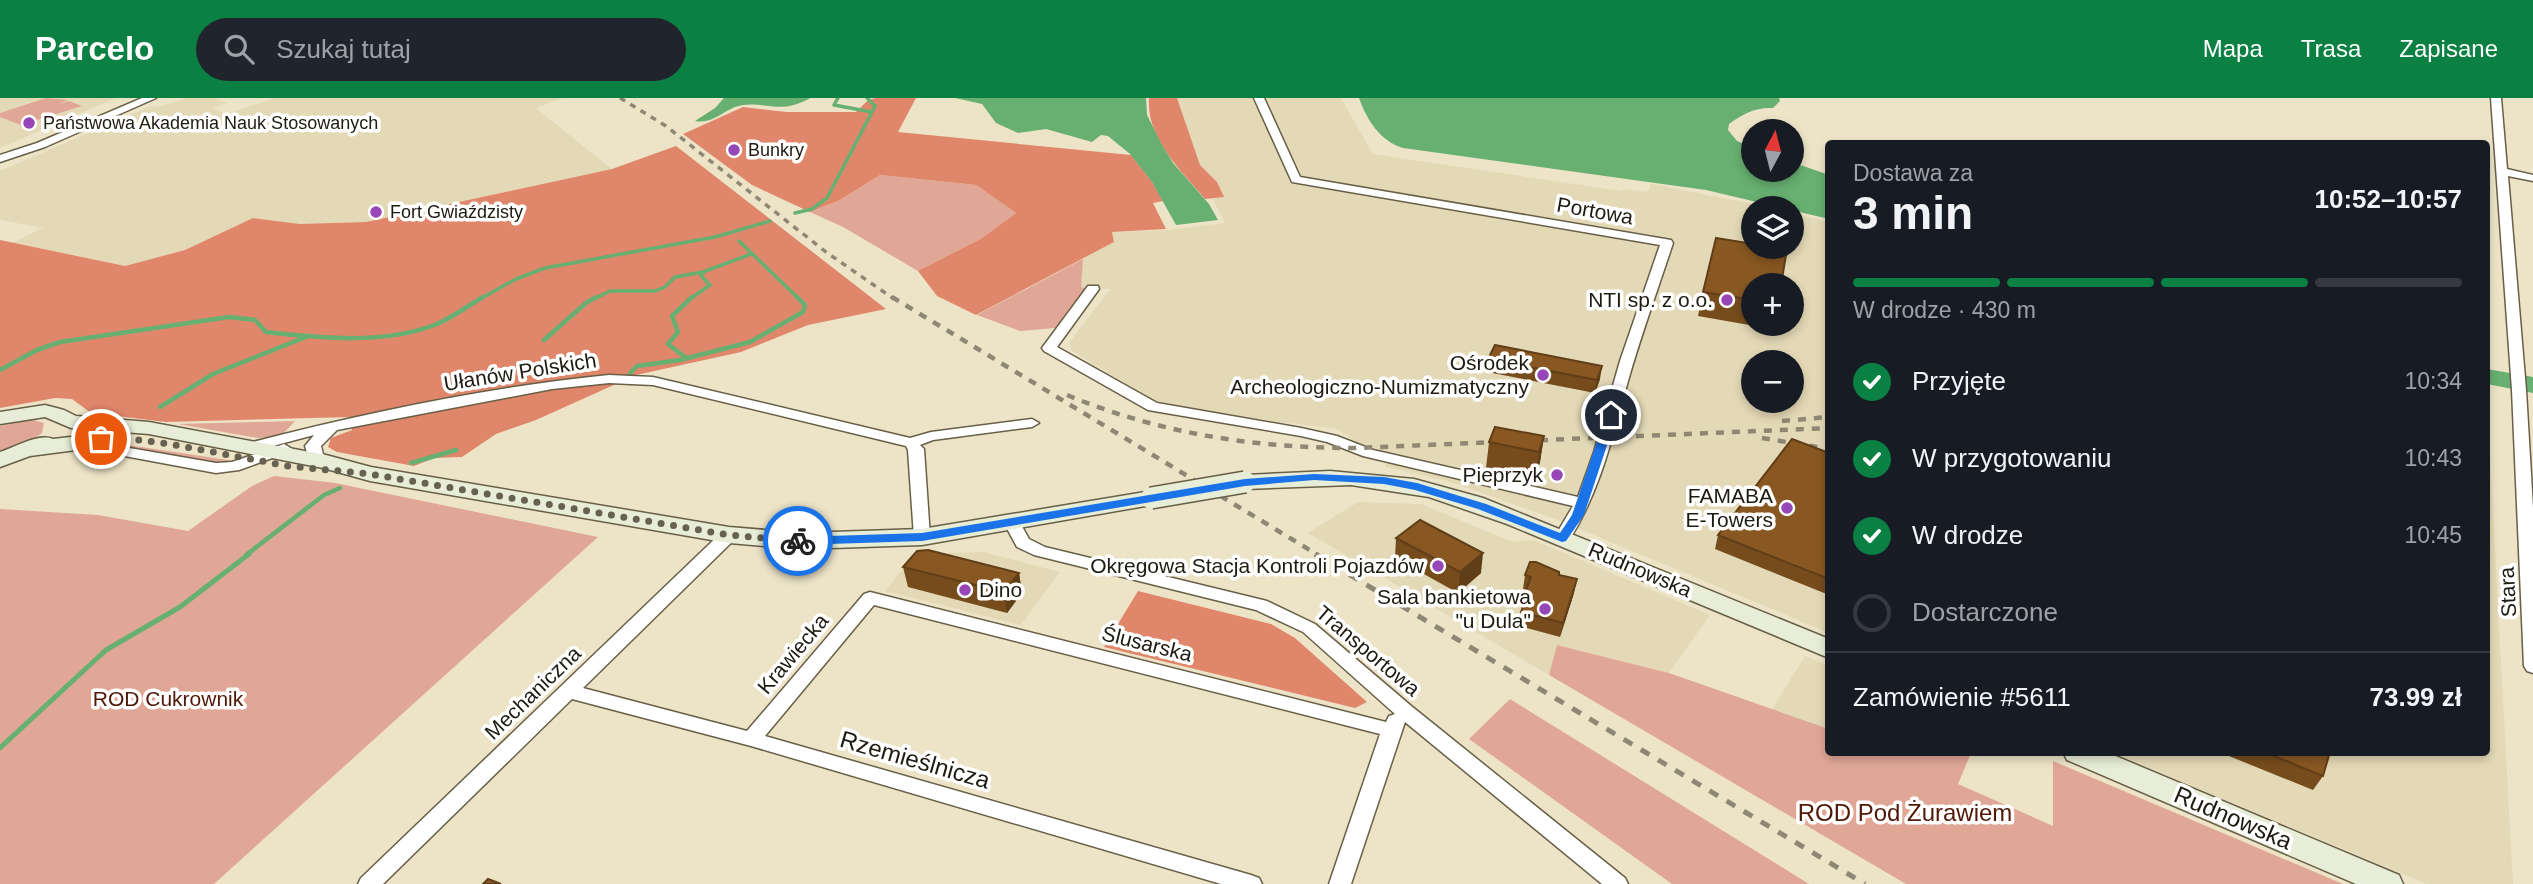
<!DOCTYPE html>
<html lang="pl">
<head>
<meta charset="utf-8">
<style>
  :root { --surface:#171b24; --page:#20242c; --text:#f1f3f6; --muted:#9ea1a6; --line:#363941; --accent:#0b8043 }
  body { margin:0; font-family:Helvetica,sans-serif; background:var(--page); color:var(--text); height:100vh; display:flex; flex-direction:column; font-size:26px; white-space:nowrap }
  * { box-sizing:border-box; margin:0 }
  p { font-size:23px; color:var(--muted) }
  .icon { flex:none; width:38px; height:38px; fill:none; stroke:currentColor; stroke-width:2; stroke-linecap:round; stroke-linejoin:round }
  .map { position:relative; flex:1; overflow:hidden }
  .drawer { position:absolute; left:1825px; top:42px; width:665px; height:616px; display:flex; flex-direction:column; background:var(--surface); border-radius:7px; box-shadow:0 4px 10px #0003 }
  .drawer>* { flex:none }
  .needle { width:46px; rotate:7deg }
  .controls { position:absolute; left:1741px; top:21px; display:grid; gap:14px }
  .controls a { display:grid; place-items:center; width:63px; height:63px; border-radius:50%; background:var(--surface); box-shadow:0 4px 10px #0003; font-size:35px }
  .pin { position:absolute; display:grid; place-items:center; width:60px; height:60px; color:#fff; margin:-30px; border:4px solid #fff; border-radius:50%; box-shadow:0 2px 7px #0007 }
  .courier { position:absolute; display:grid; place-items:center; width:70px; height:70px; margin:-35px; border:5px solid #1a73e8; border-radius:50%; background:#fff; color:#222; box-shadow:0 2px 9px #0007 }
  .overview em { font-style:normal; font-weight:700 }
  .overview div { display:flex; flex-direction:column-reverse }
  .overview { display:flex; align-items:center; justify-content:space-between; height:119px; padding:0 28px }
  h1 { font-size:46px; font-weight:700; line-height:52px }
  .bar { display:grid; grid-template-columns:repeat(4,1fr); gap:10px 7px; align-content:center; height:84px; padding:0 28px }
  .bar i { height:9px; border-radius:5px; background:var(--line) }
  .bar .selected { background:var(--accent) }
  .bar p { grid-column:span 4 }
  .line { display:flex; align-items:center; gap:18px; padding:0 28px; border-top:2px solid var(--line) }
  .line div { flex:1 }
  ol { padding:0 28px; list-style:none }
  li { display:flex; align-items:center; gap:21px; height:77px }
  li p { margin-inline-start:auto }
  li .icon { padding:7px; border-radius:50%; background:var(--accent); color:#fff; stroke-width:4 }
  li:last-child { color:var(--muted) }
  li i { width:38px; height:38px; border:4px solid var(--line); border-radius:50% }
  header { display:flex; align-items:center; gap:42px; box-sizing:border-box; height:98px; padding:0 35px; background:var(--accent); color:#fff }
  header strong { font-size:33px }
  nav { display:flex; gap:38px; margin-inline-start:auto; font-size:24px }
  .search { width:490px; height:63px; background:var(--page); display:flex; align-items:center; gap:18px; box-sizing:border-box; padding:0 24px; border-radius:38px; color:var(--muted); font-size:26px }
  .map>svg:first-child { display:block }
</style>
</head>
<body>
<header>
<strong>Parcelo</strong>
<div class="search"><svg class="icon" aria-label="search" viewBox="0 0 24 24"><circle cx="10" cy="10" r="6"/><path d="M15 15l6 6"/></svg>Szukaj tutaj</div>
<nav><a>Mapa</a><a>Trasa</a><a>Zapisane</a></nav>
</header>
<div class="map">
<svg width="2533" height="786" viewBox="0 0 2533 786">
  <rect width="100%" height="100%" fill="#ede4c8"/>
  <path fill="#e4d9b6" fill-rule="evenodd" d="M0 0H116L0 50Z
    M187 0H216L227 5 213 10 226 16 275 0H563L536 10 612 71 366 124 300 126 253 120 185 152 125 168 12 145 43 130 0 122V73L151 8 158 9Z
    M1177 0H1341L1373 56 1621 93 1623 91 1648 94 1651 86 1774 110H1754V149H1792V115L1829 124V535L1560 423 1451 384 1386 369 1384 356 1356 344 1337 331 1225 317 1172 308 1152 301 1072 253 1069 245 1110 191 1081 189 1083 161 1114 144 1112 134 1167 132 1225 125 1212 100 1223 99 1217 84 1200 67ZM1754 187H1792V226H1754ZM1754 264H1792V303H1754Z
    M2487 302 2513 786H2427L2113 655 2487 654Z
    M1358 404 1421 406 1513 444 1534 442 1710 517 1669 575 1558 547 1549 577 1308 435Z
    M984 454 1060 474 1021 527 885 493 915 456Z
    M1805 558 1829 568V631L1772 611Z"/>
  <path fill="#e0a796" d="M46 0 68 2 59 6 69 3 82 8 21 27 0 19V15Z
    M880 77 976 87 1016 115 982 140 918 173 843 129 810 114 840 102Z
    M1083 161 1081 189 1085 190 1055 230 1020 233 977 217Z
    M30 321 44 325 42 335 26 346 0 354V328Z
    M295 323 281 338 258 340 178 326Z
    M115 345 241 364 221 368 113 347Z
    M274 378 335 385 598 439 214 786H0V411L98 417 188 433 252 388Z
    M1557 547 1669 575 1829 631V654L1971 655 1958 686 2053 728V663L2343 786H1906L1549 577Z
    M1510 601 1809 786H1672L1469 641Z"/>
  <path fill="#e0866b" d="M876 0H916L898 34 1131 57 1152 84 1163 103 1153 105 1166 131 1112 134 1114 144 976 217 937 198 918 173 982 140 1016 115 976 87 880 77 840 102 810 114 752 87 683 36 743 9 787 14H856L868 2Z
    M1149 0H1177L1200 67 1217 84 1224 99 1205 101C1181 72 1146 41 1149 0Z
    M676 48 886 211 808 227 741 254 636 277 536 322 496 336 462 359 434 360 414 368 337 354 328 349 331 340 352 332 351 319 166 324 91 315 72 301 55 300 0 310V142L125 168 185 152 253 120 300 126 366 124 612 71Z
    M1138 493 1271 526 1295 540 1367 604 1355 610 1104 549Z"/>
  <path fill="#67b071" d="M724 0H810C778 19 762 0 735 9 720 15 712 26 695 23L715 10Z
    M955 0H1146L1147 17 1162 47 1173 65 1209 106 1218 122 1176 127 1152 84 1130 56 1108 38 1101 37 1092 44 1046 31 1018 35 996 25 982 6Z
    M1359 0H1779L1780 3 1773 10C1756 9 1742 16 1729 26L1728 32 1737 43 1753 50 1754 72H1792V64L1829 77V121L1706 92 1403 50C1380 43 1367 22 1359 0Z"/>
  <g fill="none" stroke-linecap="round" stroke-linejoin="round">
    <path stroke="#67b071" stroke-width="3.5" d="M867 0 875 8 872 14
      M795 115 812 111 827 100 872 14 834 7 838 0
      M739 143 799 201
      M480 201 516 181 545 170 715 139 770 123
      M594 201 610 193H655L665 189 675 179 703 174
      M690 201 710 187 701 178 703 174 751 156"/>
    <path stroke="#67b071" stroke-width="4.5" d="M544 242 587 204 597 199
      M685 259 668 246 678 234 672 218 692 199
      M0 272 37 252 60 244 229 219 255 222 266 234C320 240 385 247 437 226 453 219 468 208 483 199
      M630 275 637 268 680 262 750 244 803 214 805 207 797 199
      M160 309 213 276 306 239
      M411 365 456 352
      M246 457 324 397 340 390"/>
    <path stroke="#67b071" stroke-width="5" d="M0 650 106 552 180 509 249 456"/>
    <path fill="#67b071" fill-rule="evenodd" d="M2487 271 2533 279V295L2487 286Z"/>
    <g stroke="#675f46" stroke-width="3">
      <path id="minor" d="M142 0H156L45 49 0 64V57L37 45Z
        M1254 0H1264L1300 79 1671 142 1673 145C1658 191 1641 237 1628 283 1612 340 1600 394 1568 444H1556L1554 440 1573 408 1363 358 1327 344 1301 338 1148 312 1044 253 1042 250 1088 188H1098L1099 191 1057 249 1157 305 1301 330 1337 338 1373 352 1578 399 1594 354 1620 263 1660 147 1292 84Z
        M2491 0H2501L2507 71 2533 77V83L2508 78 2526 292 2533 410V575L2527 573 2524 568 2512 292Z
        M609 277 653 279 910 340 931 334 1032 321 1039 325 1032 329 933 342 920 347 924 351 930 439 922 444 914 439 908 352 906 348 653 287 609 285 552 291 337 332 321 348 323 356 334 364 326 369 308 358 305 348 314 337 250 354 242 349 245 346C363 315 488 289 609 277Z
        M101 336 106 338 112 347 216 365 232 364 284 346 292 351 289 354 239 372 216 375 103 354 98 351 93 341Z
        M1012 420 1018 421 1029 441 1045 449 1267 503 1315 526 1410 607 1625 780 1628 786H1602L1405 624 1351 786H1329L1380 636 874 507 765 638 1251 777 1259 780 1262 786H1221L751 648 572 601 383 786H358L361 780 723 433 729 432 737 437 735 441 583 590 747 633 864 496 870 494 1386 624 1389 618 1395 616 1303 534 1256 512 1034 457 1017 449 1004 425Z"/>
    </g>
    <g stroke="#675f46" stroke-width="3">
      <path id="secondary" d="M45 307 64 312 76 318 149 324 326 357 371 369 729 429 802 435 922 431 1151 393 1159 395 1162 400 1159 405 1151 407 922 447 802 451 729 445 370 383 323 370 149 336 71 330 45 319 0 326V314Z
        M114 334 122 336 125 341 122 346 30 358 0 369V354C16 349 38 335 53 341Z
        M1330 373 1414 381 1483 400 1829 541V560L1507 426 1429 399 1351 387 1245 391 1237 389 1234 384 1237 379 1245 377Z
        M2063 654H2106L2399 777 2403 786H2356L2067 662Z"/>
    </g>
    <use href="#minor" fill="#fff" fill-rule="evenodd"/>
    <use href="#secondary" fill="#e7edd6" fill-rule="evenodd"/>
    <path stroke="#8e8774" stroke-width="3.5" stroke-dasharray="6 6" stroke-linecap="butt" d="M620 0 666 28 826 154 894 201"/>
    <path stroke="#8e8774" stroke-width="4.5" stroke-dasharray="8 8" stroke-linecap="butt" d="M892 199 1318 457
      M1067 297C1161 336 1255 350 1356 350L1829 330
      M1782 323 1829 319
      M1762 340 1829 351"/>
    <path stroke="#8e8774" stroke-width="5" stroke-dasharray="10 10" stroke-linecap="butt" d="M1315 456 1865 786"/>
    <g stroke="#675f46" stroke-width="24" stroke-linecap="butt">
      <path id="secondary-bridge" d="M1151 400 1245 384"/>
    </g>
    <use href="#secondary-bridge" stroke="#e7edd6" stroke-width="21"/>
  </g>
  <path fill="#764c1d" d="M1754 187V226H1773L1772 231 1698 218 1703 194Z
    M1488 261 1600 281 1595 295 1487 274Z
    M1544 338 1540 364 1535 380 1486 370 1489 344Z
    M1829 355V497L1715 451 1718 437Z
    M1396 440 1481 475 1458 495 1395 460Z
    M903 469 1019 475 1022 495 1007 515 908 489Z
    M1525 477H1559L1574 495 1560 539 1519 528 1523 500 1526 492 1523 491Z
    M2219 654H2330L2323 678 2313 692Z"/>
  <path fill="#603e18" d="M1602 268 1600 281 1595 295 1597 282Z
    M1544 338 1540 364 1535 380 1539 354Z
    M1483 455 1481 475 1458 495 1460 474Z
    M1019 475 1022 495 1007 515 1004 494Z
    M1577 481 1574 495 1560 539 1563 525Z"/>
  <path fill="#895822" stroke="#603e18" stroke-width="2" d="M1716 140 1754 146V149H1773L1787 151 1781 187H1754V202L1703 194Z
    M1495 247 1602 268 1597 282 1488 261Z
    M1495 329 1544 338 1539 354 1489 344Z
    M1792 341 1829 355V481L1718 437Z
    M1420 422 1483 455 1460 474 1396 440Z
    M928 452 1019 475 1004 494 903 469 917 453Z
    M1530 464H1536L1559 474V477L1577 481 1563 525 1521 514 1526 501 1523 500 1531 479 1525 477Z
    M2264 654H2330L2323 678Z
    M488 781 501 786H483Z"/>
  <path fill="#1a73e8" d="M1611 314 1617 317 1584 417 1566 443 1562 444 1478 411 1415 392 1384 386 1314 382 1245 388 922 443 798 447 792 443 798 439 922 435 1245 381 1314 376 1384 379 1417 385 1486 406 1560 435 1572 417 1606 317Z"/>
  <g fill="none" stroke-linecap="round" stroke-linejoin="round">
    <path stroke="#666151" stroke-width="7" stroke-dasharray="0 12.6" d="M101 341H131L170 346 288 368 370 376 729 437 798 443"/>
  </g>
  <g fill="#9646b6" stroke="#fff" stroke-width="2.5">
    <circle cx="29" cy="25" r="7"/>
    <circle cx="734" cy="52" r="7"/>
    <circle cx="376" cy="114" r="7"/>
    <circle cx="1727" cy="202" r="7"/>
    <circle cx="1543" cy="277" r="7"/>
    <circle cx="1557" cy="377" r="7"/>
    <circle cx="1787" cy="410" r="7"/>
    <circle cx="1438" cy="468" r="7"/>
    <circle cx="965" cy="492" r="7"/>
    <circle cx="1545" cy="511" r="7"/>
  </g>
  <g text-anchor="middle" stroke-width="7" stroke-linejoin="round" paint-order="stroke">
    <g font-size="18" fill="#1e1b11" stroke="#fff" text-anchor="start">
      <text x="43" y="31">Państwowa Akademia Nauk Stosowanych</text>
      <text x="748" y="58">Bunkry</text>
      <text x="390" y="120">Fort Gwiaździsty</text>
    </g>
    <g font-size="21" fill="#1e1b11" stroke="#fff">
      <text transform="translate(1595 113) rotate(10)" y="7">Portowa</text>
      <text transform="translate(520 274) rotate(-9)" y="7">Ułanów Polskich</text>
      <text transform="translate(1640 472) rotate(23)" y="7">Rudnowska</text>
      <text transform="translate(2508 494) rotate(-93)" y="7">Stara</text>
      <text transform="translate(1147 546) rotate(14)" y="7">Ślusarska</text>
      <text transform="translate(1368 553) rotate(40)" y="7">Transportowa</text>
      <text transform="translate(793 556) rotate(-50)" y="7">Krawiecka</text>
      <text transform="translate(533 595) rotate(-44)" y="7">Mechaniczna</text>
    </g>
    <g font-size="21" fill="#1e1b11" stroke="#fff" text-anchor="end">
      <text x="1713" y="209">NTI sp. z o.o.</text>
      <text x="1529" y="272">Ośrodek<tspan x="1529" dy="24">Archeologiczno-Numizmatyczny</tspan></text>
      <text x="1543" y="384">Pieprzyk</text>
      <text x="1773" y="405">FAMABA<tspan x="1773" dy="24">E-Towers</tspan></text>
      <text x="1424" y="475">Okręgowa Stacja Kontroli Pojazdów</text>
      <text x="979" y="499" text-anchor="start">Dino</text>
      <text x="1531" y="506">Sala bankietowa<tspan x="1531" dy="24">"u Dula"</tspan></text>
    </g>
    <g font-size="21" fill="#501806" stroke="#fff">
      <text x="168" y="608">ROD Cukrownik</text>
    </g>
    <g font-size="24" fill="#1e1b11" stroke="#fff">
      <text transform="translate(915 662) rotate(16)" y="8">Rzemieślnicza</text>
      <text transform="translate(2233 720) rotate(23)" y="8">Rudnowska</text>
    </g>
    <g font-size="24" fill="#501806" stroke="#fff">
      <text x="1905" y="723">ROD Pod Żurawiem</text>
    </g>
  </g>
</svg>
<div class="controls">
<a><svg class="needle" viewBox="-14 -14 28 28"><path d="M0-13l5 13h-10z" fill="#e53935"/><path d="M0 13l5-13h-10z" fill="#9ea1a6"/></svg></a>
<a><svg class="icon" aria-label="layers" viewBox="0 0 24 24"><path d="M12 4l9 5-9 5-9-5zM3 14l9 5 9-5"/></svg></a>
<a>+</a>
<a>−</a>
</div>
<div class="pin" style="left:101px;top:341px;background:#ea580c"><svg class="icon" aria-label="bag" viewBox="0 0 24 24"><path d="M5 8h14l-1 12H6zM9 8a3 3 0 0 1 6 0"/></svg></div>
<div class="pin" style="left:1611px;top:317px;background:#1f2937"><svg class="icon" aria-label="home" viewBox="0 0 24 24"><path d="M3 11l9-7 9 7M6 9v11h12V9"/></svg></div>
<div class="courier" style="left:798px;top:443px"><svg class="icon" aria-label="bike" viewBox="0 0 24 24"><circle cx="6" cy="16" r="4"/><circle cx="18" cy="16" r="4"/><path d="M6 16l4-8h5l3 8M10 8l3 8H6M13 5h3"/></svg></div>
<section class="drawer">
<div class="overview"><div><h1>3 min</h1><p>Dostawa za</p></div><em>10:52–10:57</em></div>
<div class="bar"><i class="selected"></i><i class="selected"></i><i class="selected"></i><i></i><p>W drodze · 430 m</p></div>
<ol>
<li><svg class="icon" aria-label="check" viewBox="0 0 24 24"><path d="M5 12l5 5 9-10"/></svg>Przyjęte<p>10:34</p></li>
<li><svg class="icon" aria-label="check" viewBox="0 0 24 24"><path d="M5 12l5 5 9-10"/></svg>W przygotowaniu<p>10:43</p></li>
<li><svg class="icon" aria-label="check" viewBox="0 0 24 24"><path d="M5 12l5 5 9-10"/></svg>W drodze<p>10:45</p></li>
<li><i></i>Dostarczone</li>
</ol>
<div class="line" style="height:91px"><div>Zamówienie #5611</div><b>73.99 zł</b></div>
</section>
</div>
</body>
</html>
